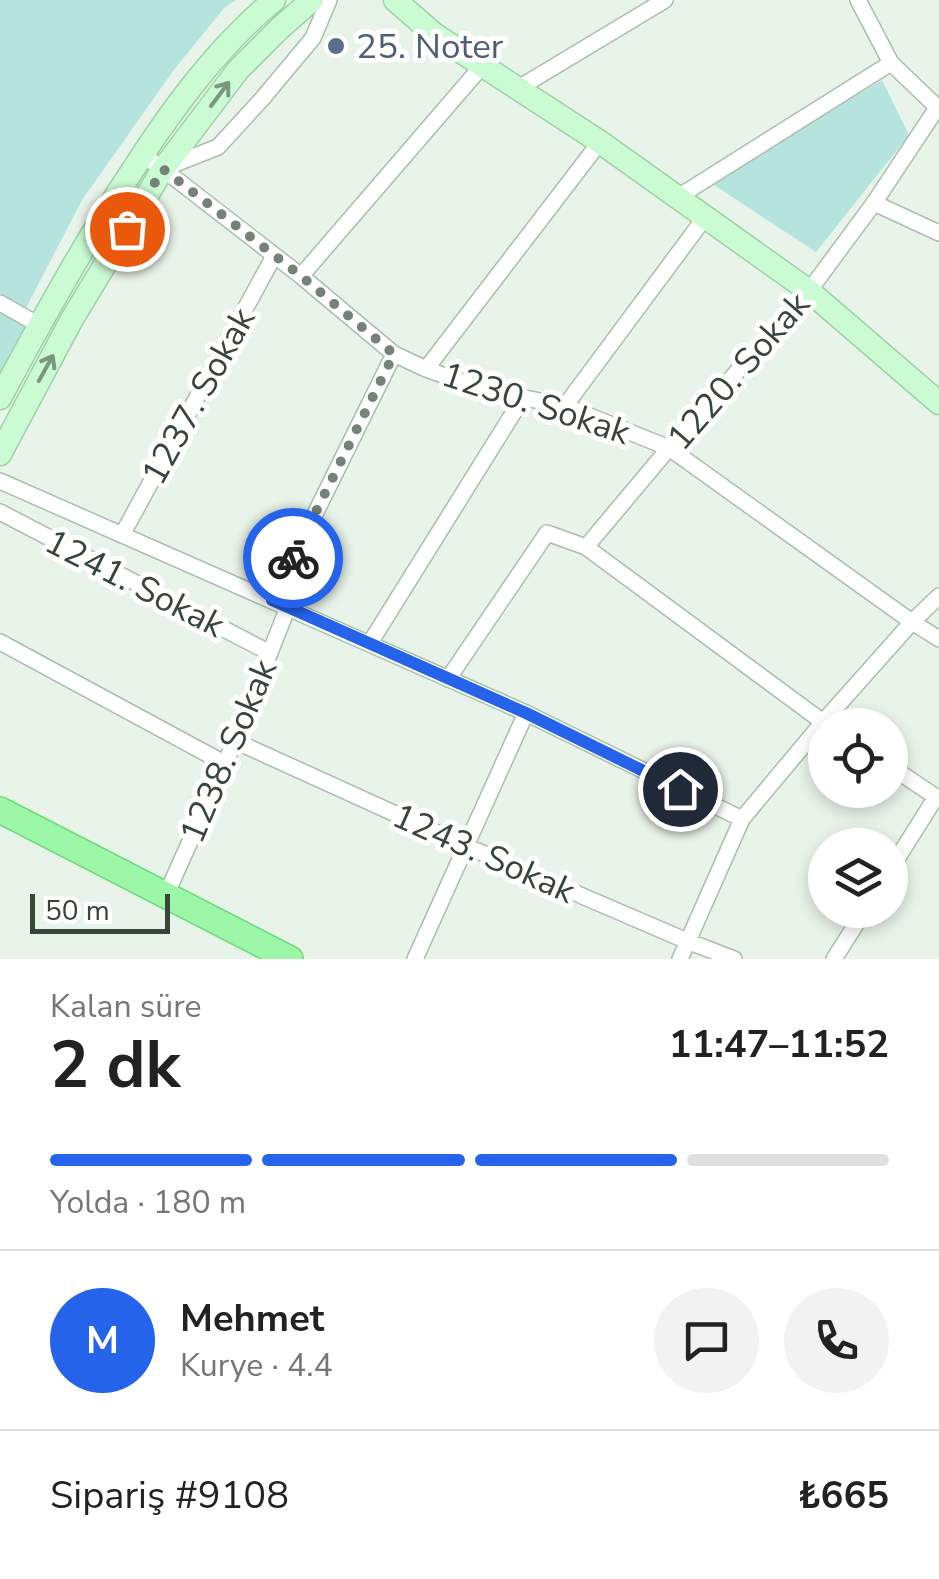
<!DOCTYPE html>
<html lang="tr">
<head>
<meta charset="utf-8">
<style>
  :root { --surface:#fff; --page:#f2f2f2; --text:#222; --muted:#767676; --line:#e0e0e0; --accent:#2563eb }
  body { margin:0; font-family:"Nunito Sans",sans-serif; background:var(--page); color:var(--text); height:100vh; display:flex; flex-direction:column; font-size:38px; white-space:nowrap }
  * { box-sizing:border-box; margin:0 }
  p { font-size:32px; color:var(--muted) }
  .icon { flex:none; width:55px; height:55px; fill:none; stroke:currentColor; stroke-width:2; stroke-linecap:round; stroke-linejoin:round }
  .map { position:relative; height:959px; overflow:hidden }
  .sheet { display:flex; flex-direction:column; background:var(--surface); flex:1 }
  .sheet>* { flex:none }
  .controls { position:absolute; left:808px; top:708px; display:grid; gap:20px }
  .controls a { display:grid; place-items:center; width:100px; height:100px; border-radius:50%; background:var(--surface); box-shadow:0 5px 15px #0003; font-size:50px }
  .scale { position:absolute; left:30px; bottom:25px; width:140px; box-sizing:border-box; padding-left:10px; border:5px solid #374638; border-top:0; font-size:28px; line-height:35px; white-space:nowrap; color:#374638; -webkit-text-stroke:8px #fff; paint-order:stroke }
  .pin { position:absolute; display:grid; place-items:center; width:85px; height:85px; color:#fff; margin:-42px; border:5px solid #fff; border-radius:50%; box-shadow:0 2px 10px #0007 }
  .courier { position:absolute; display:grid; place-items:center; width:100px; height:100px; margin:-50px; border:8px solid #2563eb; border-radius:50%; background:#fff; color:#222; box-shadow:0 2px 12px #0007 }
  .head em { font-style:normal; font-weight:700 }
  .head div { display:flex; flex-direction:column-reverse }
  .head { display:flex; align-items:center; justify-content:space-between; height:170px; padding:0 50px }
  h1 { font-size:65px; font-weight:700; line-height:75px }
  .bar { display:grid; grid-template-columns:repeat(4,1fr); gap:15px 10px; align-content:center; height:120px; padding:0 50px }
  .bar i { height:12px; border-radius:8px; background:var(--line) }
  .bar .active { background:var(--accent) }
  .bar p { grid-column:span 4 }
  .line { display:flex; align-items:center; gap:25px; padding:0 50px; border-top:2px solid var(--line) }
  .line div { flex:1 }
  .round { display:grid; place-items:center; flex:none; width:105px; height:105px; border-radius:52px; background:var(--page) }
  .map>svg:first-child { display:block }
</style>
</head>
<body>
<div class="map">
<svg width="939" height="959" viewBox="0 0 939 959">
  <rect width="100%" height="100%" fill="#e8f3e9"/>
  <path fill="#b4e4dd" d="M0 0H236L224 8 173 71 82 200 26 308 0 293Z
    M882 80 909 135 816 252 711 183Z
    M0 303 39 325 0 396Z"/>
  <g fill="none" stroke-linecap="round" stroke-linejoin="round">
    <g stroke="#abbead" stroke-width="18">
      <path id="street" d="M858 0 891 63 939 109
        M517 89 665 0
        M142 155 163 169 301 276 394 354 426 369 485 390 565 406 669 448 912 622 939 639
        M167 167 218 147 262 99 313 38 329 0
        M678 197 891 63
        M874 203 939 233
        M301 276 482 66
        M0 303 39 325
        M426 369 600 142
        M565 406 706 216
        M0 481 526 713 742 819
        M0 512 270 653
        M122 535 274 256
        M586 547 827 725
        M272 601 394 354
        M0 642 224 763
        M370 643 522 399
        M448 679 547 533 586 547 669 448 809 291 874 203 937 108
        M235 741 466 846 687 941 734 959
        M890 766 939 799
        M890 870 936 797
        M166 895 235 741 288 607
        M415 959 526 713
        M680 959 742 819 823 722 912 622 939 596
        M834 959 865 910"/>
    </g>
    <g stroke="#9dd2a5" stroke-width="25">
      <path id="secondary" d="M395 0 434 34 600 142 809 291 939 403
        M0 398C43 318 86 240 136 165 175 105 219 46 274 0
        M0 454 72 319 163 169 238 70 280 28 312 0"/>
    </g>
    <g stroke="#6edb7a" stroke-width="28">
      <path id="primary" d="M0 810 290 959"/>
    </g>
    <use href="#street" stroke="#fff" stroke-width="15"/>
    <use href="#secondary" stroke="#cafbd3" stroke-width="22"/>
    <use href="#primary" stroke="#9df7a8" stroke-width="25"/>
  </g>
  <defs><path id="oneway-shaft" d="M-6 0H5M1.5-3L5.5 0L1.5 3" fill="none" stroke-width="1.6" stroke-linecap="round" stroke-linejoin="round" transform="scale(2.5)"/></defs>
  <g stroke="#79977e">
    <use href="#oneway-shaft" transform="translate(220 94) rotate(-53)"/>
    <use href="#oneway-shaft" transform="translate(46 368) rotate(-61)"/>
  </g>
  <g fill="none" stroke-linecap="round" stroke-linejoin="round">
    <path stroke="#758376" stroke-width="10" stroke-dasharray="0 18" d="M127 229 163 169 301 276 394 354 293 558"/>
    <path stroke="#2563eb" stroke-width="12" d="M293 558 272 600 526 713 680 789"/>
  </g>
  <circle fill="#5c6f8a" stroke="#fff" stroke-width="4" cx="336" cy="46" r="10"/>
  <g text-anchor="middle" stroke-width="10" stroke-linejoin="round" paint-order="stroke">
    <g font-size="35" fill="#4e5e75" stroke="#fff" text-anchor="start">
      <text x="356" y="58">25. Noter</text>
    </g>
    <g font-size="35" fill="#374638" stroke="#fff">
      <text transform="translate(738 371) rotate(-49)" y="12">1220. Sokak</text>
      <text transform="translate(198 396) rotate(-61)" y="12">1237. Sokak</text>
      <text transform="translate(536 403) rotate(18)" y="12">1230. Sokak</text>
      <text transform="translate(135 583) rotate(27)" y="12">1241. Sokak</text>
      <text transform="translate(228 751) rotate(-67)" y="12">1238. Sokak</text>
      <text transform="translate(484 853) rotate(24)" y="12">1243. Sokak</text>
    </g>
  </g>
</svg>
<div class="controls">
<a><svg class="icon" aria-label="locate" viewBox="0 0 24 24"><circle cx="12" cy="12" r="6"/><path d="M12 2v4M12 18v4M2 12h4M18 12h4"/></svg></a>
<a><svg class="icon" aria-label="layers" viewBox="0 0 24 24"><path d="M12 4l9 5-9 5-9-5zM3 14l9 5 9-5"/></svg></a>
</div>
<div class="scale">50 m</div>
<div class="pin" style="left:127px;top:229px;background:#ea580c"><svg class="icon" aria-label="bag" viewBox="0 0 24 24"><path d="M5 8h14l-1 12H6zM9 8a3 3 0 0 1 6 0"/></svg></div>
<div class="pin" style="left:680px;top:789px;background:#1f2937"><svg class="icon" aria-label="home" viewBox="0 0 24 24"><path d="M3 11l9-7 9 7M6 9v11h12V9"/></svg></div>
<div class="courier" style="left:293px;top:558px"><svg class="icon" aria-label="bike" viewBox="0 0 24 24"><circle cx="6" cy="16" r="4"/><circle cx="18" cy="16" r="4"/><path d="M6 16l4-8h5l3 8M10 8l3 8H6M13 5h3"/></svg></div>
</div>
<section class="sheet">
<div class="head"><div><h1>2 dk</h1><p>Kalan süre</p></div><em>11:47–11:52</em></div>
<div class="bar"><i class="active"></i><i class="active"></i><i class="active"></i><i></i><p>Yolda · 180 m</p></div>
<div class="line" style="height:180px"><b class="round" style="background:var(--accent);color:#fff">M</b><div><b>Mehmet</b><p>Kurye · 4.4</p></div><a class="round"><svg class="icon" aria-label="chat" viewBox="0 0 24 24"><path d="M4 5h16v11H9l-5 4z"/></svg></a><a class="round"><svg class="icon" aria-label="phone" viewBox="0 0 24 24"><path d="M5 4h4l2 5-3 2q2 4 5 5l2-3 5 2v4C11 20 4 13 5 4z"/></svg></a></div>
<div class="line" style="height:130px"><div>Sipariş #9108</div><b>₺665</b></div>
</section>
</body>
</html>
